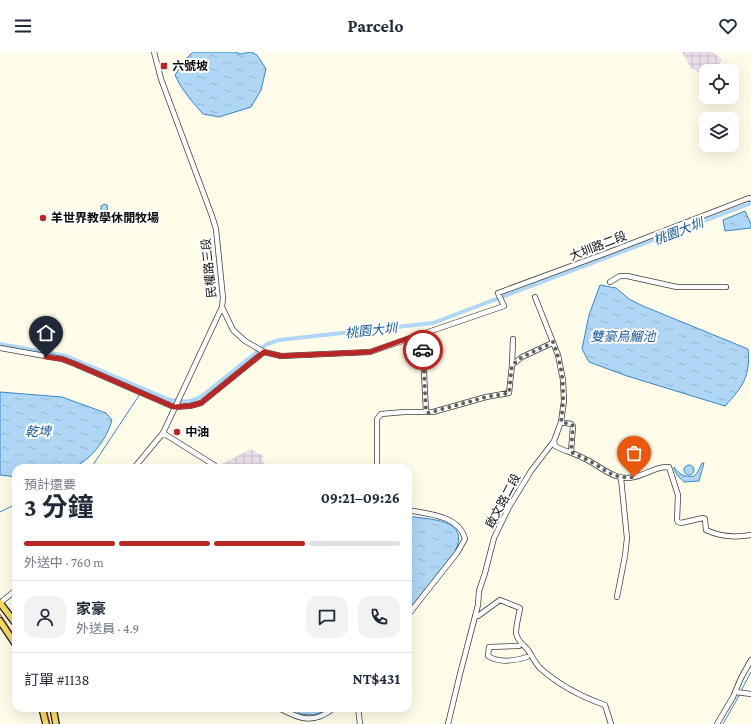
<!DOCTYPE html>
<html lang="zh-TW">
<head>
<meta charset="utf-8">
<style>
  :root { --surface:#fff; --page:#f2f2f3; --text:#1f2937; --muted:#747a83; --line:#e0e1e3; --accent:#b82725 }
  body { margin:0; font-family:"Crimson Pro","Noto Sans TC",serif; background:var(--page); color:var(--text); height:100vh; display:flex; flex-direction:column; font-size:15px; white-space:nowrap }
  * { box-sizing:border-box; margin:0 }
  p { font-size:13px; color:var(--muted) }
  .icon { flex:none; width:22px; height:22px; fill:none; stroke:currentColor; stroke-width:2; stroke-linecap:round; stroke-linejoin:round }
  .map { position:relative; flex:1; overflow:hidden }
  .drawer { position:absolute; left:12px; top:412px; width:400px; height:248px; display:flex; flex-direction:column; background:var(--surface); border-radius:12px; box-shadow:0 4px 16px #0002 }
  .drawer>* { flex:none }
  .controls { position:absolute; left:699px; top:12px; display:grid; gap:8px }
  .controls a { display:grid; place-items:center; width:40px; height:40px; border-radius:8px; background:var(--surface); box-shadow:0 4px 16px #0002; font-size:20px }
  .pin { position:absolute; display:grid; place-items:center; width:34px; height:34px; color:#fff; margin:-41px -17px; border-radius:50% 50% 50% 0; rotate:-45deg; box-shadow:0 0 4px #0007 }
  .pin .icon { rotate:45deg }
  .courier { position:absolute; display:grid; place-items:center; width:40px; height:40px; margin:-20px; border:3px solid #b82725; border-radius:50%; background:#fff; color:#222; box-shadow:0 1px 5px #0007 }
  .head em { font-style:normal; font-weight:700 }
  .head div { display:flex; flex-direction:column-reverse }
  .head { display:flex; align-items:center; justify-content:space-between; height:68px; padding:0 12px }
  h1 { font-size:26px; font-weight:700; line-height:30px }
  .bar { display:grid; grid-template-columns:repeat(4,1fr); gap:6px 4px; align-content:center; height:48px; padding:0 12px }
  .bar i { height:5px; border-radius:3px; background:var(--line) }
  .bar .current { background:var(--accent) }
  .bar p { grid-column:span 4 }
  .line { display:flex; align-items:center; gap:10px; padding:0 12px; border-top:1px solid var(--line) }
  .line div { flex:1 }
  .round { display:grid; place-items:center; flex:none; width:42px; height:42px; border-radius:12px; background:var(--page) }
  header { display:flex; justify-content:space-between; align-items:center; height:52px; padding:0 12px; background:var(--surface); font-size:18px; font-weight:700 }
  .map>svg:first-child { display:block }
</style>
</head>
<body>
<header><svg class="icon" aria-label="menu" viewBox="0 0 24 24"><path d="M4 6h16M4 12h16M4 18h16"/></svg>Parcelo<svg class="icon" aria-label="heart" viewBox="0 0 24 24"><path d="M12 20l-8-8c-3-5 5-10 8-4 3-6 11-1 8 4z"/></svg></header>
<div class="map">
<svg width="751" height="672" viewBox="0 0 751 672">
  <defs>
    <pattern id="industrial-grid" width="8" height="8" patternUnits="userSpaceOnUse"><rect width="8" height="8" fill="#eadfea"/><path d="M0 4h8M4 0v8" fill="none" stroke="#c7bec7"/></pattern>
    <pattern id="water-ripples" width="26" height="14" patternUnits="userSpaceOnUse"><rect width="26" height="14" fill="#afd6f5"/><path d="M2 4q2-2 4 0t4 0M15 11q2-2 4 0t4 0" fill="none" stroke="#95b6d1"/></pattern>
  </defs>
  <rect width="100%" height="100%" fill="#fffce9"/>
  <path fill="url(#industrial-grid)" d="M682 0H713L722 8 715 19H706V22L703 23 691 16Z
    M251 397 263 404 262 409 270 416H214Z"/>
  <path fill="url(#water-ripples)" stroke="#3787cb" d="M193 0H235L240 2 251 0 257 3 266 17 261 38 251 55 219 65 203 62 190 47 180 33 175 23 184 9Z
    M104 152 107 153C107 159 110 163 109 168L104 171 101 168V154Z
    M745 159 751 172V176L725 179 723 168Z
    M600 233 616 236 629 247 643 254 748 297C751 324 742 336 725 354L627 324 589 310 582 297 589 263Z
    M0 340 62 345 106 361 112 368C107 387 90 410 71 416H16V425L0 423Z
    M702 411H704L699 429 684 430C680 426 674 421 674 415 679 422 685 426 694 424L697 421Z
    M684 418a5 5 0 1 1 10 0a5 5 0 1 1-10 0Z
    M408 464C430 468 471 466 455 500L408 559Z
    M291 656H330L315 663 300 662Z"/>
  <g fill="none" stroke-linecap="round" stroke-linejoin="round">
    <path stroke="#3787cb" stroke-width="1" d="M88 416 93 413 140 342
      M0 460 16 452
      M741 639 751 620
      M723 672 740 642"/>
    <path stroke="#afd6f5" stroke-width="4" d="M0 292 66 304 170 348C184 350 190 351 202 344L267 292 279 288 433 271 751 151"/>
    <g stroke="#3e3e3e" stroke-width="6">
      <path id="minor" d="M610 230 620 224H627L677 235H726
        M222 255 233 278 245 289 264 300
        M422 281 426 360
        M0 296 62 307 75 312 174 355 190 354 201 351 264 300 281 304 370 300 504 254 498 241 604 202 749 146 751 147
        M512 313 513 287
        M561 370 571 372 573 374 571 400
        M163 381 214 413
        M554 389 555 394C564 399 574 401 583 406 600 413 614 430 634 425 646 423 656 414 669 415L678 443 677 468 678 470 681 471 703 466 705 467 706 478C721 485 735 486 751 483
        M134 416 163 381 222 255 223 246 216 177 212 164 161 27 154 0
        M377 416V367L381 362 404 360H433L486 345 509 341 512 313 522 305 550 292 553 290
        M408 458C428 462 459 463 465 487L457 501 408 563
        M617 545 625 504 627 486 621 426
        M0 551 16 538
        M475 564H478L500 548 520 556C519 563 516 573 516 581 517 589 524 593 528 598 532 604 535 611 540 616 559 633 582 645 605 653L611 672
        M519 594 489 595 488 604C499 611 515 609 527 605
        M736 640 751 642
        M279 656C301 668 314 672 334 656
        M358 656 360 672
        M448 672 460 622 478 553 479 539 485 521 494 486 509 455 531 419 554 389 561 370 564 349 563 328 558 303 535 245
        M717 672 733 645 741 626 751 608"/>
    </g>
    <g stroke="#1c1c1c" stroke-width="8">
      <path id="major" d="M0 551 16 572
        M0 569 16 593
        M42 656 46 672
        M53 656 56 672"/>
    </g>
    <use href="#minor" stroke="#fff" stroke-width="4.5"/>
    <use href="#major" stroke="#f7dc61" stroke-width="5.5"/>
    <path stroke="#b82725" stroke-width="1" d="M0 562 16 586
      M46 656 50 672"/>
  </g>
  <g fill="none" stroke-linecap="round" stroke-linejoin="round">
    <path stroke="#605f59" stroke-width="4" stroke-dasharray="0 7.2" d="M423 298 426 360 428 361 486 345 509 341 512 313 522 305 550 292 553 290C564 318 565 341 561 370L571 372 573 374 571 400C578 404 585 406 591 410 607 419 614 427 634 425"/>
    <path stroke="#b82725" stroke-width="5" d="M46 305 62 307 75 312 174 355 190 354 201 351 264 300 281 304 370 300 422 281 423 298"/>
  </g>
  <g fill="#b82725" stroke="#fff" stroke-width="1.5">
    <rect x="160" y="10" width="8" height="8" rx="2"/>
    <circle cx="43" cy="166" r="4"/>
    <circle cx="177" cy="380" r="4"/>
  </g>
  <g text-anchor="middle" stroke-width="4" stroke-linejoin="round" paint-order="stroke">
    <g font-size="12" font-weight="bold" fill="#0b0b0b" stroke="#fff" text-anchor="start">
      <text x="172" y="18">六號坡</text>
      <text x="51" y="170">羊世界教學休閒牧場</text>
      <text x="185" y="384">中油</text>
    </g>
    <g font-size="12" fill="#0b0b0b" stroke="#fff">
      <text transform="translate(598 194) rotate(-21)" y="4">大圳路二段</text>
      <text transform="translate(209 216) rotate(-96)" y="4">民權路三段</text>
      <text transform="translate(503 449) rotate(-62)" y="4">啟文路二段</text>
    </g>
    <g font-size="13" font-style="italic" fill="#17599a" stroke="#fff">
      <text transform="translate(678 179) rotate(-21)" y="5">桃園大圳</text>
      <text transform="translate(371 278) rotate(-6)" y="5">桃園大圳</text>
      <text x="623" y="289">雙豪烏鰡池</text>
      <text x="38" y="384">乾埤</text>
    </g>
  </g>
</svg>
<div class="controls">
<a><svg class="icon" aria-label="locate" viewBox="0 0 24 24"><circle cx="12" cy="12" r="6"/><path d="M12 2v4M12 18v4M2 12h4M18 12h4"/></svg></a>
<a><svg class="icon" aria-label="layers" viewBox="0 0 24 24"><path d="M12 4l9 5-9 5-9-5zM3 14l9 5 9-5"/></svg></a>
</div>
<div class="pin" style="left:634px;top:425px;background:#ea580c"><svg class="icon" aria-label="bag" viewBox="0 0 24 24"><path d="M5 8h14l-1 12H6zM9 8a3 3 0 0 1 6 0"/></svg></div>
<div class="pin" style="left:46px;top:305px;background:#1f2937"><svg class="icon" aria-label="home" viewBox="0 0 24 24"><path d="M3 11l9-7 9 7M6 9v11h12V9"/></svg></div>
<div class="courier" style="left:423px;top:298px"><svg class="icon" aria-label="car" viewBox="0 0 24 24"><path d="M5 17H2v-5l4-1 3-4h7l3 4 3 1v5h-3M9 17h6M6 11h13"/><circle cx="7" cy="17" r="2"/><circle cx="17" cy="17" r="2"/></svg></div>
<section class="drawer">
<div class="head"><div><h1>3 分鐘</h1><p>預計還要</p></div><em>09:21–09:26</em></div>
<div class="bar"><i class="current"></i><i class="current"></i><i class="current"></i><i></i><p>外送中 · 760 m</p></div>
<div class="line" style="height:72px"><a class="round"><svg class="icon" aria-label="person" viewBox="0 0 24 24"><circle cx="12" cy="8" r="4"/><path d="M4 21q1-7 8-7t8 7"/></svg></a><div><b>家豪</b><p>外送員 · 4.9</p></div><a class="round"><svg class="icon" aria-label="chat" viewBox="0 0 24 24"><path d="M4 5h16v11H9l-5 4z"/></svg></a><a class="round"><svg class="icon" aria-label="phone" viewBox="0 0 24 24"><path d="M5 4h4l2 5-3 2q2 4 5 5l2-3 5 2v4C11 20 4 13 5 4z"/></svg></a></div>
<div class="line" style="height:52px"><div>訂單 #1138</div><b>NT$431</b></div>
</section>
</div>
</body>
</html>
